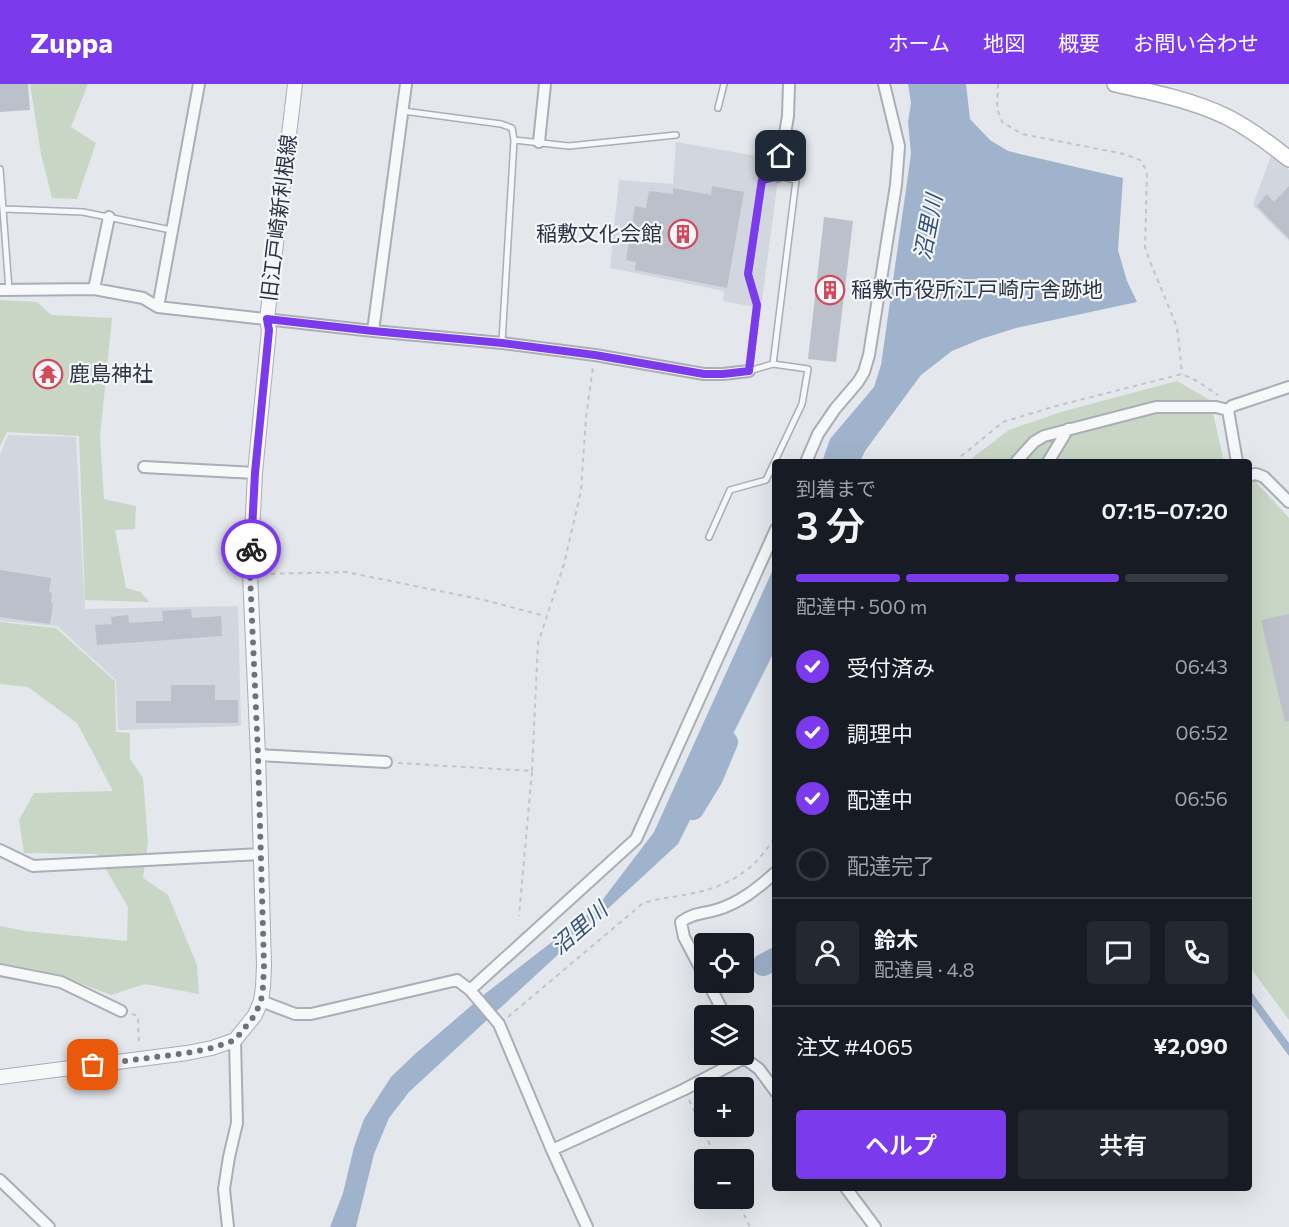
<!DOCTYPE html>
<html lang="ja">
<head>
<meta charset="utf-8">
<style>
  :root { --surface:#171b24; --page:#242831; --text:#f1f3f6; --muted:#9ea1a6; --line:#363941; --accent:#7c3aed }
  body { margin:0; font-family:Commissioner,"Noto Sans JP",sans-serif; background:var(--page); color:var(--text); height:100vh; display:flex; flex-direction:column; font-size:22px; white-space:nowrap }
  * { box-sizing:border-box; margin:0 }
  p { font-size:20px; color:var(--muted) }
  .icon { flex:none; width:33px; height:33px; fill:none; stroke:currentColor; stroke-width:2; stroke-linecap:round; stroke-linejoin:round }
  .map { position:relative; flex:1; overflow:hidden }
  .side { position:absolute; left:772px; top:375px; width:480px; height:732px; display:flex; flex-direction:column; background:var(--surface); border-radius:6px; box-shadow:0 6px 24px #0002 }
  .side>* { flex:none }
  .tools { position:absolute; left:694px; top:849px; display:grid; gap:12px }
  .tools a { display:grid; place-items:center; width:60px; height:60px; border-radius:6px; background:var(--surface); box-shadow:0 6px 24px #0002; font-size:30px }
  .pin { position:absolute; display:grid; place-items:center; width:51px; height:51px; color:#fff; margin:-26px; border-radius:12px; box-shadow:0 3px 9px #0006 }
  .courier { position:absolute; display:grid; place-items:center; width:60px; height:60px; margin:-30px; border:4px solid #7c3aed; border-radius:50%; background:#fff; color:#222; box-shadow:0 2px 8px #0007 }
  .head em { font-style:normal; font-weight:600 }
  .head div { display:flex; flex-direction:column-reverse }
  .head { display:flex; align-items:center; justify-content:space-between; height:102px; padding:0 24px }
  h1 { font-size:39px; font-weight:600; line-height:45px }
  .bar { display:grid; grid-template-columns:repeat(4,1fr); gap:9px 6px; align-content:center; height:72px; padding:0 24px }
  .bar i { height:8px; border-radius:4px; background:var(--line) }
  .bar .selected { background:var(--accent) }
  .bar p { grid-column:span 4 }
  .line { display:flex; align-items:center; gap:15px; padding:0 24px; border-top:2px solid var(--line) }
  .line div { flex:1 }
  .round { display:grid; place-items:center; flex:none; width:63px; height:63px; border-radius:6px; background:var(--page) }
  ol { padding:0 24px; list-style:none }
  li { display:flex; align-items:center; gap:18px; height:66px }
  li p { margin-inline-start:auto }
  li .icon { padding:6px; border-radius:50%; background:var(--accent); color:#fff; stroke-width:4 }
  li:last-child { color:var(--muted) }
  li i { width:33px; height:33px; border:3px solid var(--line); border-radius:50% }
  .primary-button { display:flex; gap:12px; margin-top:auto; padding:12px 24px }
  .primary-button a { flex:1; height:69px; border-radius:6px; background:var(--accent); color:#fff; font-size:24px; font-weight:600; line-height:69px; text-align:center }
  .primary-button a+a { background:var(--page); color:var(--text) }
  header { display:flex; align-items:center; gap:36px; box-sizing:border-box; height:84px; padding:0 30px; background:var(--accent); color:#fff }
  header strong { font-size:28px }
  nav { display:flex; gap:33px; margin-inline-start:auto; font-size:21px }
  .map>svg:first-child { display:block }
</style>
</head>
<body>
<header>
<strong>Zuppa</strong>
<nav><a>ホーム</a><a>地図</a><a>概要</a><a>お問い合わせ</a></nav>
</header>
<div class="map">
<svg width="1289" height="1143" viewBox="0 0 1289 1143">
  <rect width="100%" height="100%" fill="#e4e7ec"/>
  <path fill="#d2d6de" d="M676 58 769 74 768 93 778 95 761 224 723 217 724 207 610 184 619 96 673 100Z
    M1271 72 1289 86V157L1253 121Z
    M8 351 76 353 85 525 238 522 241 642 118 646 116 596 57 542 0 537V371Z"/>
  <path fill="#c9d6c5" d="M30 0H88L71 43 96 59 77 115 52 114 41 70Z
    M0 216 37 218 51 231 112 234 100 352 104 415 136 422 135 445 115 446 126 504 141 508 149 518 85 516 79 352 7 348 0 362Z
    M1177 297 1210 316 1224 378H967L1009 346 1061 328Z
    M1254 396 1289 434V936L1250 883V397Z
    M0 538 56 544 115 597 116 648 130 649V675L143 694 148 758 143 794 168 811 197 881 199 910 145 900 111 911 72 896 0 882V842L25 847 127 857 128 823 97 770 24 769 19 736 34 709 113 707 77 639 28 603 0 600Z"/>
  <path fill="#9fb4cc" d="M908 0H966L970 35 990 56 1008 67 1123 94 1118 166 1127 197 1137 218 1016 244 981 255 952 267 921 291 865 367 860 378H822L830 355 874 303 881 281 911 70 908 38 911 19Z
    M775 481V566L678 760 409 1008 389 1034 374 1070 356 1143H330L343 1109 354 1063 364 1035 391 993 415 970 486 909 597 823 654 748Z
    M1250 906 1289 959V972L1250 919Z"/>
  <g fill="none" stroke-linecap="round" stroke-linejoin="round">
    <path stroke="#9fb4cc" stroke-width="22" d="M693 725 712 694 727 658
      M763 881 776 874"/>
  </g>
  <path fill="#bbc0ca" d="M0 0H28L30 26 0 28Z
    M712 102 744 108 727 204 635 186 636 178 626 176 635 122 646 124 649 107 673 110V104L711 111Z
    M1289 102V155L1257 122 1267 110 1274 118Z
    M824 133 853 137 836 278 808 275Z
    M0 486 51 494 49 508 52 509 51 519H53L50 540 0 533Z
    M191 525 192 534 221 532 222 552 97 561 95 541 112 540 111 533 128 531 129 539 163 537 162 527Z
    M1289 530V637L1285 638 1261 536Z
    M171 601H215V616H238V639H136V617H171Z"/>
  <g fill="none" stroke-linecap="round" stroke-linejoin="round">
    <g stroke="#a9aeb7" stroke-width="8">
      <path id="service" d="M718 24 724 0
        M403 27 501 40 512 44 514 56 502 258
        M514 56 569 62 676 51
        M0 85 9 206
        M778 92 796 96 773 280 749 287 757 221 748 190 762 96Z
        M4 125 83 128 171 146
        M709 453 730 406 766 396 802 320 808 285 773 280"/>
    </g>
    <g stroke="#a9aeb7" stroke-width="14">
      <path id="minor" d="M539 58 545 0
        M778 92 788 32 789 0
        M94 205 109 133
        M0 206 94 205 143 214 158 223 373 247 502 259 595 271 704 290H723L749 287
        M158 223 199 0
        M373 247 406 0
        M806 378 818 350 835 325 858 298 864 288 869 271 896 101 899 62 884 0
        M1016 378 1034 358 1044 352 1156 323H1216L1228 326
        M1048 378 1068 345
        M1237 378 1228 326 1232 322 1289 303
        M144 383 255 389
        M1250 391 1256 390 1264 393 1289 418
        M258 671 386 678
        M0 766 33 782 260 770
        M0 886 61 898 121 927
        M705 893 684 853 681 838C693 829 702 830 716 826 740 819 758 804 776 788
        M708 898 725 932
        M470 906 636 755 776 445
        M261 917 295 930H311L457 896 470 906 499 940 552 1066 587 1143
        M743 970 744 974 759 985 776 1008
        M552 1066 683 1006 744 974
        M0 1096 49 1143
        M846 1104 875 1143
        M228 1143 224 1105 229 1073 237 1039 235 956"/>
    </g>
    <g stroke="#a9aeb7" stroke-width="16">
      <path id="tertiary" d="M0 993 187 969 212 964 235 956 255 931 261 917 263 903 264 881 258 671 250 490 255 389 269 246 267 235 295 0"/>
    </g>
    <g stroke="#a9aeb7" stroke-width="18">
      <path id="secondary" d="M1115 0C1152 8 1192 16 1227 33 1249 44 1269 59 1289 75"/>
    </g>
    <path stroke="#c2c5cb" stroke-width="2" stroke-dasharray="4.5 4.5" stroke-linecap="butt" d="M998 0 997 24 1002 38 1022 50 1124 70 1140 76 1145 84 1147 91 1145 163 1149 175 1175 238 1178 250 1182 290
      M954 378 1003 338 1056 322 1182 290 1197 297 1218 311
      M262 490 346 488 484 516 545 532
      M398 679 532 687 519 832
      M532 687 538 559 564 480 581 407 586 333 593 283
      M132 930 138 932 139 962
      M508 933 642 820C656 814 670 814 684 811 725 804 754 789 776 751
      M689 1016 717 1076
      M736 1114 750 1143"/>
    <use href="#service" stroke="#f7f8fa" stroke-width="5"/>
    <use href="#minor" stroke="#f7f8fa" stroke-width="10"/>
    <use href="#tertiary" stroke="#f7f8fa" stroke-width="14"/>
    <use href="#secondary" stroke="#fff" stroke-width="15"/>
  </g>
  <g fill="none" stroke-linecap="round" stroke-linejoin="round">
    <path stroke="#6c737f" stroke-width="6" stroke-dasharray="0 10.8" d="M93 981 187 969 212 964 235 956 255 931 261 917 263 903 264 881 258 671 250 490 251 465"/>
    <path stroke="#7c3aed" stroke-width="8" d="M251 465 255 389 269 246 267 235 373 247 502 259 595 271 704 290H723L749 287 757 221 748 190 762 96 778 92 781 72"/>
  </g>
  <defs>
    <g id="building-ring" transform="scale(1.5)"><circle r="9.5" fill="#f4f6f9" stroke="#d1495b" stroke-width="1.5"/><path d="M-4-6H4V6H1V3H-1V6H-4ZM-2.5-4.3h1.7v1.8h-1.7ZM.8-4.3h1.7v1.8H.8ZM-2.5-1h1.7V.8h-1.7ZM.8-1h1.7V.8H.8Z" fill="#d1495b"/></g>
    <g id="temple-ring" transform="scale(1.5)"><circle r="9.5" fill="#f4f6f9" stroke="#d1495b" stroke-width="1.5"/><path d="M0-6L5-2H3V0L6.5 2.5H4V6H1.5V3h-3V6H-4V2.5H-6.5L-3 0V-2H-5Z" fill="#d1495b"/></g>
  </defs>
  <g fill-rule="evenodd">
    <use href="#building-ring" x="683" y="150"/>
    <use href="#building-ring" x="830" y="206"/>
    <use href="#temple-ring" x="48" y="290"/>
  </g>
  <g text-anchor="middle" stroke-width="4.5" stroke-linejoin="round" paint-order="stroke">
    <g font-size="21" fill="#2b3445" stroke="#f4f6f9">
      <text transform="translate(279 134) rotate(-83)" y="7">旧江戸崎新利根線</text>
    </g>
    <g font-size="21" fill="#2b3445" stroke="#f4f6f9" text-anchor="start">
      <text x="662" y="157" text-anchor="end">稲敷文化会館</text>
      <text x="851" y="213">稲敷市役所江戸崎庁舎跡地</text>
      <text x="69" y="297">鹿島神社</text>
    </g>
    <g font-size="22" font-style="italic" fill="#34527a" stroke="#f4f6f9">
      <text transform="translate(928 143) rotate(-79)" y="8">沼里川</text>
      <text transform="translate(579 844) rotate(-41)" y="8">沼里川</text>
    </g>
  </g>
</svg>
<div class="tools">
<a><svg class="icon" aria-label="locate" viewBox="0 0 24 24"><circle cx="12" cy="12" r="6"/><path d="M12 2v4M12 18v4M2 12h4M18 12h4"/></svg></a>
<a><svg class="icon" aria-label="layers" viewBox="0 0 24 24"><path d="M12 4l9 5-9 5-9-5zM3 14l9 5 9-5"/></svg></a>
<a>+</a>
<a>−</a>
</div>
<div class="pin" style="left:93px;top:981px;background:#ea580c"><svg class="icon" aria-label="bag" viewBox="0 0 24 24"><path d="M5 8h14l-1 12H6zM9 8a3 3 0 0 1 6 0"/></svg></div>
<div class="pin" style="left:781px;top:72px;background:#1f2937"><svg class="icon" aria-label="home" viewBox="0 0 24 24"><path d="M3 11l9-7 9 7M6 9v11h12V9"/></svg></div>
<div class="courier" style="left:251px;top:465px"><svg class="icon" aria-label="bike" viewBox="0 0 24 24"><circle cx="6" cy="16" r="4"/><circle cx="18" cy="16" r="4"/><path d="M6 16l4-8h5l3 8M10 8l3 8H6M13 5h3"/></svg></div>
<section class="side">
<div class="head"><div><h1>3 分</h1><p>到着まで</p></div><em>07:15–07:20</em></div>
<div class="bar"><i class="selected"></i><i class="selected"></i><i class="selected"></i><i></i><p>配達中 · 500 m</p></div>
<ol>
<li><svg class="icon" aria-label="check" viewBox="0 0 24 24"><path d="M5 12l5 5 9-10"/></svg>受付済み<p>06:43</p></li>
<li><svg class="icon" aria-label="check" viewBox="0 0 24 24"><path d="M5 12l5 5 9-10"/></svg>調理中<p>06:52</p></li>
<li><svg class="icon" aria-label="check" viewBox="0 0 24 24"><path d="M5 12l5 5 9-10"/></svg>配達中<p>06:56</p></li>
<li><i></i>配達完了</li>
</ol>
<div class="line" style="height:108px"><a class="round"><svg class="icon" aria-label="person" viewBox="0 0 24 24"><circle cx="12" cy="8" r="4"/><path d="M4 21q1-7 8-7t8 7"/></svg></a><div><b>鈴木</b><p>配達員 · 4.8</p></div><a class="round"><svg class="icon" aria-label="chat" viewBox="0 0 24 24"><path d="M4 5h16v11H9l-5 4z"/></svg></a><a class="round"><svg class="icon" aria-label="phone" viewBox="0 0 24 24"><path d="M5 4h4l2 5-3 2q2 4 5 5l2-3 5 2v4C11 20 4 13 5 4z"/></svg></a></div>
<div class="line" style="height:78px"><div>注文 #4065</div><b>¥2,090</b></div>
<div class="primary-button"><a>ヘルプ</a><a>共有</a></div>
</section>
</div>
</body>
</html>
